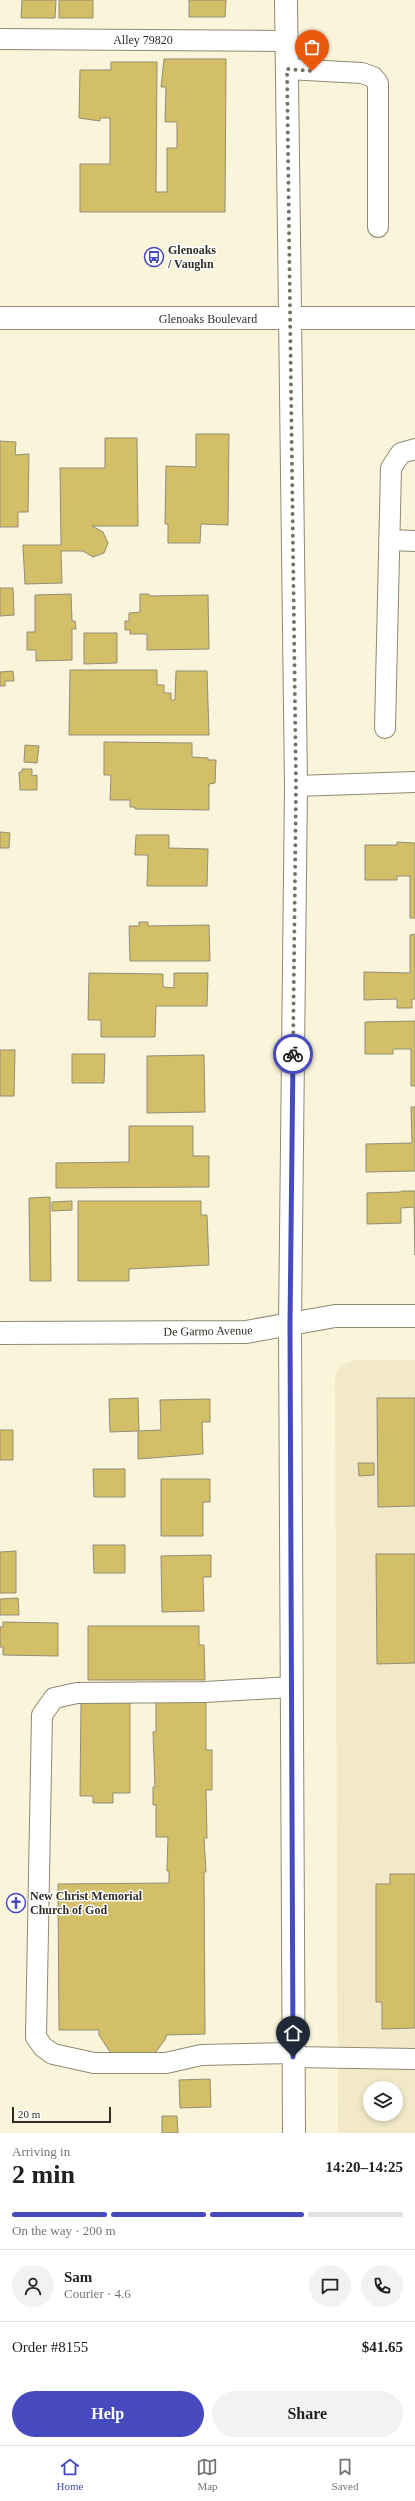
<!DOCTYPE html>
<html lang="en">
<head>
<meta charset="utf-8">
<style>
  :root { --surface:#fff; --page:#f2f2f2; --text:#222; --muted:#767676; --line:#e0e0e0; --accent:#474abf }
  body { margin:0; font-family:"Times New Roman",serif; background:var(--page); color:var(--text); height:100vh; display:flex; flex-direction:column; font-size:15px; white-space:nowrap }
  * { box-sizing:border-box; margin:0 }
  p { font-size:13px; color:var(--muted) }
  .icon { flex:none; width:22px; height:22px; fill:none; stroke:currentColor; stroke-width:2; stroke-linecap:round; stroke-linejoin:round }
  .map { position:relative; height:2133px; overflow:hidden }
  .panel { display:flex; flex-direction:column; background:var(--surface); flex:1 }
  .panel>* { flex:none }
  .fabs { position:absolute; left:363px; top:2081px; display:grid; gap:8px }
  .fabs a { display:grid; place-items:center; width:40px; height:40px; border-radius:50%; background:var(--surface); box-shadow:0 2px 6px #0003; font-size:20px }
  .scale { position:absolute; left:12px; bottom:10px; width:99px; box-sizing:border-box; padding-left:4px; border:2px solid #302d24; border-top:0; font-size:11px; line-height:14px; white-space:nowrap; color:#302d24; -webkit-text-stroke:3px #fff; paint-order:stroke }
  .pin { position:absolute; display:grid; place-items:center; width:34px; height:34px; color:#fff; margin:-41px -17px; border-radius:50% 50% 50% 0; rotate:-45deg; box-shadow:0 0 4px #0007 }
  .pin .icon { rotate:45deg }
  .courier { position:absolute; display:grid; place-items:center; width:40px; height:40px; margin:-20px; border:3px solid #474abf; border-radius:50%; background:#fff; color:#222; box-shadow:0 1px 5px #0007 }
  .head em { font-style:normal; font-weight:800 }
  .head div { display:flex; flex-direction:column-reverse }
  .head { display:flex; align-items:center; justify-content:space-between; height:68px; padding:0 12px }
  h1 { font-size:26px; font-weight:800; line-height:30px }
  .bar { display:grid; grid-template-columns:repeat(4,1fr); gap:6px 4px; align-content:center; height:48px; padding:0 12px }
  .bar i { height:5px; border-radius:3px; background:var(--line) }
  .bar .current { background:var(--accent) }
  .bar p { grid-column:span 4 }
  .line { display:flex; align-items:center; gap:10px; padding:0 12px; border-top:1px solid var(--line) }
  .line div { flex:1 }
  .round { display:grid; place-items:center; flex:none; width:42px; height:42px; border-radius:21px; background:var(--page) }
  .button { display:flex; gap:8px; margin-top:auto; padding:8px 12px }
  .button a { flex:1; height:46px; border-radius:24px; background:var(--accent); color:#fff; font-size:16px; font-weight:800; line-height:46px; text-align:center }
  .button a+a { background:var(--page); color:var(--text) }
  .tabs { display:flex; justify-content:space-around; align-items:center; height:56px; border-top:1px solid var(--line); background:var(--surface); font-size:11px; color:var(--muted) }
  .tabs a { display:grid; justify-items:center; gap:2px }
  .tabs .current { color:var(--accent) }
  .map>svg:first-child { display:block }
</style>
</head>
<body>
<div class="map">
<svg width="415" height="2133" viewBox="0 0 415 2133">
  <rect width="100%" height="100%" fill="#faf4da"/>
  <path fill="#f1e9c7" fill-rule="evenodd" d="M355 1360H415V2133H338L335 1377 341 1365ZM370 2088H396V2114H370Z"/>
  <path fill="#d4bf69" stroke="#938d75" d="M22 0H56L55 18H21Z
    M59 0H93V18H59Z
    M189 0H226L225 17H189Z
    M164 59H226L225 212H80V164H110V118H100V121L79 118 80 70H111V62H157L156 192H167V148H177V122H165L166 87H161Z
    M196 434H229L228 525 201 524 200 543H168V524H165L166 466 196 467Z
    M105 438H137L138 526H92L103 532 108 543 104 553 93 557 83 551H61L62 583 25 584 23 545H61L60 468H105Z
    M0 441 16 442 15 455 29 454 28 512H18V527H0Z
    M0 588H13L14 615 0 616Z
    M71 594 72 621H75L76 629H72V660L36 661V650H27V632H35V595Z
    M140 594H149V596L208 595 209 649 147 650V634H130V630H125V621H129V613L140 612Z
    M84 633H117V663L84 664Z
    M70 670H157V685H164V693H171V700H175L176 671H207L209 735H69Z
    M13 671 14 681H5V686H0V672Z
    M104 742 192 743V757L208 758V760H216L215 783 209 784V810L135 809V807H130V800H110L111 775H104Z
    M25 745 39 746 37 763 24 762Z
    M22 769H32V776L37 775V790H20L19 772H22Z
    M0 832 10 833 9 848H0Z
    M136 835H169V848L208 849 207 886H147L148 855H135Z
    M397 842 415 843V918H410V876H397V880H365V845H397Z
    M139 922H148V926L209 925 210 961H130L129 926H139Z
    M415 934V999H412V1008H397V999L364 1000V972L410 973V935Z
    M89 973 163 974V987L174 988V973H208L207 1006H156L155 1037H101V1020H88Z
    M415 1021V1086H411V1049H393V1054H365V1022Z
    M0 1050H15L14 1096H0Z
    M72 1054H105L104 1083H72Z
    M204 1055 205 1112 147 1113V1056Z
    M411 1107H415V1171L366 1172V1144L412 1143Z
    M129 1126H193V1156H209V1187L56 1188V1163L129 1162Z
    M401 1191H415V1255L414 1207 401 1208V1223L367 1224V1193L401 1192Z
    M50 1197 51 1281H30L29 1198Z
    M72 1201V1210L52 1211V1202Z
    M78 1201H201V1215H207L209 1265 129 1269V1281H78Z
    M138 1398 139 1431 161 1430 160 1400 210 1399V1422H202L203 1454 138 1459V1431L110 1432 109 1399Z
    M377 1398H415V1506L378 1507Z
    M0 1430H13V1460H0Z
    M358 1463H374V1475L359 1476Z
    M93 1469H125V1497H94Z
    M161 1479H210V1502H203V1536H161Z
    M93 1545H125V1573H94Z
    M16 1551V1593H0V1552Z
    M376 1554H415V1663L377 1664Z
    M211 1555V1577H203L204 1611 162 1612 161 1556Z
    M18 1598 19 1615H0V1599Z
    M3 1622 58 1623V1656L3 1655V1647H0V1627H3Z
    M88 1626H199V1645H204L205 1680H88Z
    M206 1700V1750H212V1790H206L207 1838H204L206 1872H204L205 2034 166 2035V2038L153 2056 112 2055 99 2035V2030H59L58 1884 169 1883V1871H167L168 1837H156V1805H153V1787H155L153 1732H156V1701Z
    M81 1702H130V1793H113V1803H93V1796H80Z
    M390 1874H415V2028L382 2029V2002H376V1884H390Z
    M210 2079 211 2107 180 2108 179 2080Z
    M162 2116H177L178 2133H162Z"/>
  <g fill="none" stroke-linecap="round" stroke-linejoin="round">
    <g stroke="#908a73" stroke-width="22">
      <path id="lane" d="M0 39 286 41
        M287 69 362 73 373 77 378 83V227
        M389 540 415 541
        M385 728 391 468 401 453 415 449
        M296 786 415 782
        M291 1687 205 1692 77 1693 54 1698 42 1715 36 2037 43 2047 53 2054 94 2063H166L201 2055 293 2053
        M293 2057 415 2059"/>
    </g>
    <g stroke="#908a73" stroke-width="24">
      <path id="street" d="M0 1333 246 1332 335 1316H415"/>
    </g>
    <g stroke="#908a73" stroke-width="24">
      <path id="secondary" d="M286 0 296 786 290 1325 294 2133
        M0 318H415"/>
    </g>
    <use href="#lane" stroke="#fff" stroke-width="20"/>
    <use href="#street" stroke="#fff" stroke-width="22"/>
    <use href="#secondary" stroke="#fff" stroke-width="22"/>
  </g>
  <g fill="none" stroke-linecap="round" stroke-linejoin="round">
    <path stroke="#777364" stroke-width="4" stroke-dasharray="0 7.2" d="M293 1054 296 786 287 69 312 71"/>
    <path stroke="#474abf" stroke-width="5" d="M293 2057 290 1325 293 1054"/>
  </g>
  <defs>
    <g id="bus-ring" transform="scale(1)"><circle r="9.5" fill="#fff" stroke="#474abf" stroke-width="1.5"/><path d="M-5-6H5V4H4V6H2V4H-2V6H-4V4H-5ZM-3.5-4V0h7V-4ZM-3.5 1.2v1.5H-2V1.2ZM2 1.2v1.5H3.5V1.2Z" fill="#474abf"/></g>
    <g id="church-ring" transform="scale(1)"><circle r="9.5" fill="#fff" stroke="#474abf" stroke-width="1.5"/><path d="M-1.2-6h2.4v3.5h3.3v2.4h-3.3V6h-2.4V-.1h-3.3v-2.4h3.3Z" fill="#474abf"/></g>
  </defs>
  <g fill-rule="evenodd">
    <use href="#bus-ring" x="154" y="257"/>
    <use href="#church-ring" x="16" y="1903"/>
  </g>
  <g text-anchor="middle" stroke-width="3" stroke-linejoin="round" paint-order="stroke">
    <g font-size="12" fill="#302d24" stroke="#fff">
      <text x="143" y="44">Alley 79820</text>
      <text x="208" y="323">Glenoaks Boulevard</text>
      <text transform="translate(208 1331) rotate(-1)" y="4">De Garmo Avenue</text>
    </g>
    <g font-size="12" font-weight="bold" fill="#302d24" stroke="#fff" text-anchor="start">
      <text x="168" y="254">Glenoaks<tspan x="168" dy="14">/ Vaughn</tspan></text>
      <text x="30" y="1900">New Christ Memorial<tspan x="30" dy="14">Church of God</tspan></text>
    </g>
  </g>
</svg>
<div class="fabs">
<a><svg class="icon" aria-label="layers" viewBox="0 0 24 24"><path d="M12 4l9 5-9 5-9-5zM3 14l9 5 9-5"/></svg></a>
</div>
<div class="scale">20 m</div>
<div class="pin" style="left:312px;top:71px;background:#ea580c"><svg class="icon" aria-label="bag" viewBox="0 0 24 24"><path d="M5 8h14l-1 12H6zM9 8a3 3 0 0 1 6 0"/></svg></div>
<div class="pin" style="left:293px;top:2057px;background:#1f2937"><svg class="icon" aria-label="home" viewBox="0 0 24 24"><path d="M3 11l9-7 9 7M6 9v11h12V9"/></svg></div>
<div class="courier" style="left:293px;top:1054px"><svg class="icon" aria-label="bike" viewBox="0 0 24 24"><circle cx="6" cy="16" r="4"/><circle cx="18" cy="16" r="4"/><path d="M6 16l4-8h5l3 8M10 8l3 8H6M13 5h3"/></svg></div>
</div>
<section class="panel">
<div class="head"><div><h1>2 min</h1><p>Arriving in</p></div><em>14:20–14:25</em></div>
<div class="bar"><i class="current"></i><i class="current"></i><i class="current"></i><i></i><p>On the way · 200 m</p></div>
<div class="line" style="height:72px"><a class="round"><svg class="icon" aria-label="person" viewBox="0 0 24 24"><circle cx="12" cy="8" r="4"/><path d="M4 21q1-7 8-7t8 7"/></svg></a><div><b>Sam</b><p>Courier · 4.6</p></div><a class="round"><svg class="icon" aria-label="chat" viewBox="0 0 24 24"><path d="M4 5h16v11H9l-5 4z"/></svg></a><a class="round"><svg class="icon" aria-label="phone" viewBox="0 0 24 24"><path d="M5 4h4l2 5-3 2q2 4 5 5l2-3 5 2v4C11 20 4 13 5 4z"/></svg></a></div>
<div class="line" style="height:52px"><div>Order #8155</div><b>$41.65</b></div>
<div class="button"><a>Help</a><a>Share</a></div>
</section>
<nav class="tabs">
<a class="current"><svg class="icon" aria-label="home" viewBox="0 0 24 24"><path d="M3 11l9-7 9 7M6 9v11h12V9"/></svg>Home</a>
<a><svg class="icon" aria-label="map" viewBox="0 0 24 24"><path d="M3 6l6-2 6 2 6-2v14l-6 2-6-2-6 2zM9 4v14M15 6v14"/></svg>Map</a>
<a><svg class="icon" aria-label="saved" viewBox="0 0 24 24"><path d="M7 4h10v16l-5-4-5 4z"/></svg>Saved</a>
</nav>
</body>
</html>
